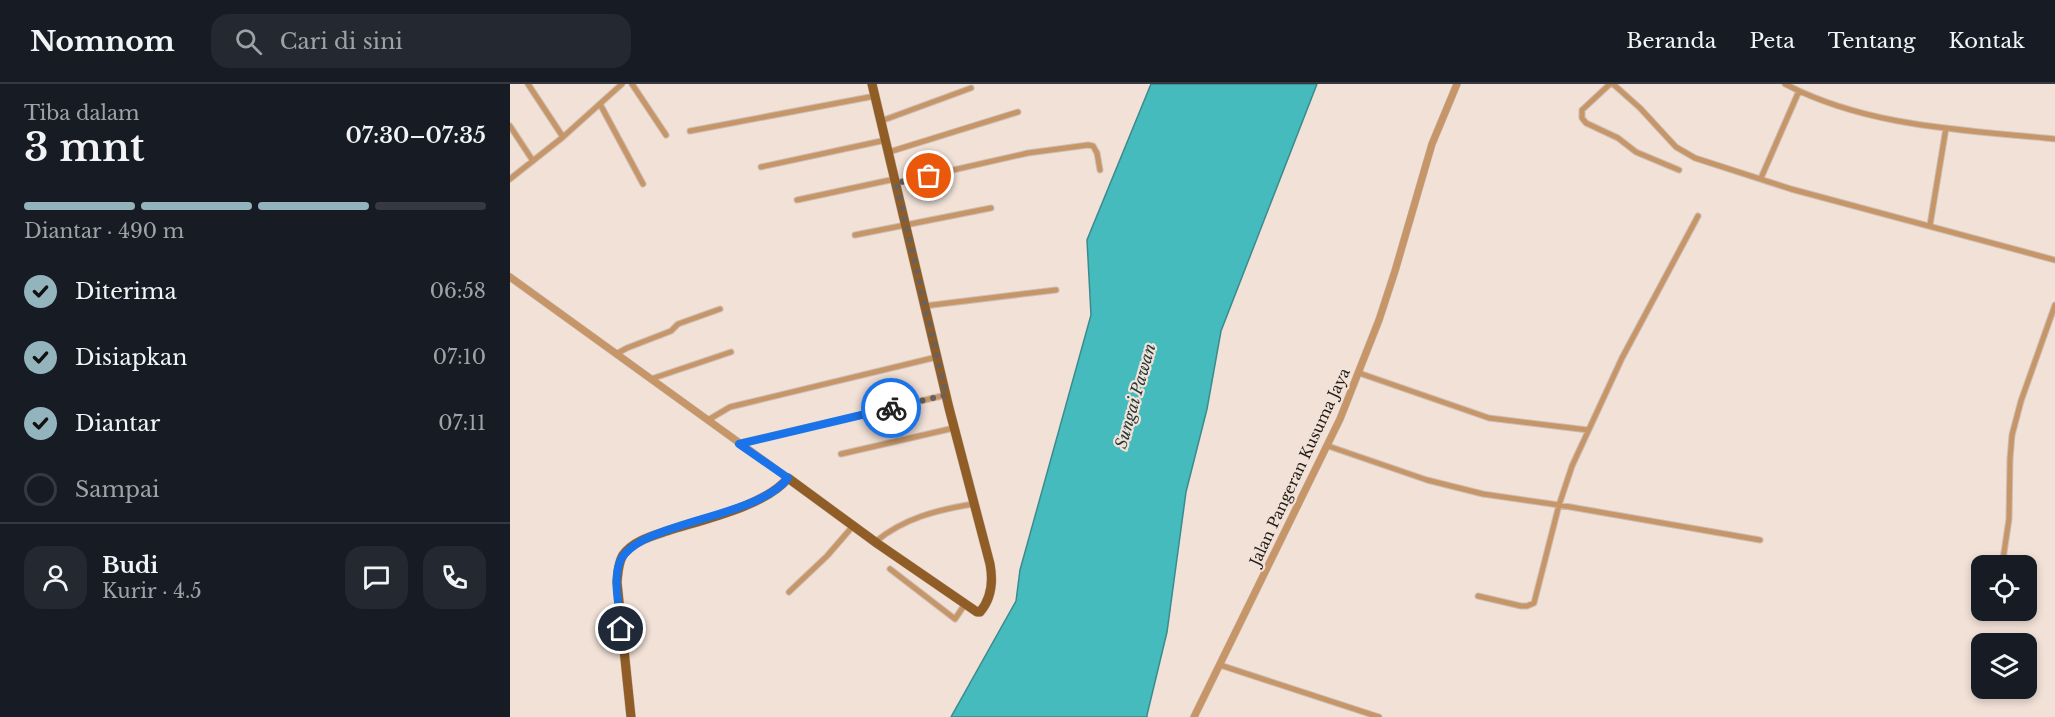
<!DOCTYPE html>
<html lang="id">
<head>
<meta charset="utf-8">
<style>
  :root { --surface:#171b24; --page:#242831; --text:#f1f3f6; --muted:#9ea1a6; --line:#363941; --accent:#93b4bc }
  body { margin:0; font-family:"Libre Baskerville",serif; background:var(--page); color:var(--text); height:100vh; display:flex; flex-direction:column; font-size:22px; white-space:nowrap }
  * { box-sizing:border-box; margin:0 }
  p { font-size:20px; color:var(--muted) }
  .icon { flex:none; width:33px; height:33px; fill:none; stroke:currentColor; stroke-width:2; stroke-linecap:round; stroke-linejoin:round }
  .map { position:relative; flex:1; overflow:hidden }
  .drawer { display:flex; flex-direction:column; background:var(--surface); width:510px }
  .drawer>* { flex:none }
  .tools { position:absolute; left:1461px; top:471px; display:grid; gap:12px }
  .tools a { display:grid; place-items:center; width:66px; height:66px; border-radius:12px; background:var(--surface); box-shadow:0 3px 9px #0003; font-size:30px }
  .pin { position:absolute; display:grid; place-items:center; width:51px; height:51px; color:#fff; margin:-26px; border:3px solid #fff; border-radius:50%; box-shadow:0 2px 6px #0007 }
  .courier { position:absolute; display:grid; place-items:center; width:60px; height:60px; margin:-30px; border:4px solid #1a73e8; border-radius:50%; background:#fff; color:#222; box-shadow:0 2px 8px #0007 }
  .summary em { font-style:normal; font-weight:600 }
  .summary div { display:flex; flex-direction:column-reverse }
  .summary { display:flex; align-items:center; justify-content:space-between; height:102px; padding:0 24px }
  h1 { font-size:39px; font-weight:600; line-height:45px }
  .bar { display:grid; grid-template-columns:repeat(4,1fr); gap:9px 6px; align-content:center; height:72px; padding:0 24px }
  .bar i { height:8px; border-radius:4px; background:var(--line) }
  .bar .selected { background:var(--accent) }
  .bar p { grid-column:span 4 }
  .line { display:flex; align-items:center; gap:15px; padding:0 24px; border-top:2px solid var(--line) }
  .line div { flex:1 }
  .round { display:grid; place-items:center; flex:none; width:63px; height:63px; border-radius:18px; background:var(--page) }
  ol { padding:0 24px; list-style:none }
  li { display:flex; align-items:center; gap:18px; height:66px }
  li p { margin-inline-start:auto }
  li .icon { padding:6px; border-radius:50%; background:var(--accent); color:#111; stroke-width:4 }
  li:last-child { color:var(--muted) }
  li i { width:33px; height:33px; border:3px solid var(--line); border-radius:50% }
  header { display:flex; align-items:center; gap:36px; box-sizing:border-box; height:84px; padding:0 30px; background:var(--surface); border-bottom:2px solid var(--line) }
  header strong { font-size:28px }
  nav { display:flex; gap:33px; margin-inline-start:auto; font-size:21px }
  .search { width:420px; height:54px; background:var(--page); display:flex; align-items:center; gap:15px; box-sizing:border-box; padding:0 21px; border-radius:18px; color:var(--muted); font-size:22px }
  main { display:flex; flex:1; min-height:0 }
  .map>svg:first-child { display:block }
</style>
</head>
<body>
<header>
<strong>Nomnom</strong>
<div class="search"><svg class="icon" aria-label="search" viewBox="0 0 24 24"><circle cx="10" cy="10" r="6"/><path d="M15 15l6 6"/></svg>Cari di sini</div>
<nav><a>Beranda</a><a>Peta</a><a>Tentang</a><a>Kontak</a></nav>
</header>
<main>
<section class="drawer">
<div class="summary"><div><h1>3 mnt</h1><p>Tiba dalam</p></div><em>07:30–07:35</em></div>
<div class="bar"><i class="selected"></i><i class="selected"></i><i class="selected"></i><i></i><p>Diantar · 490 m</p></div>
<ol>
<li><svg class="icon" aria-label="check" viewBox="0 0 24 24"><path d="M5 12l5 5 9-10"/></svg>Diterima<p>06:58</p></li>
<li><svg class="icon" aria-label="check" viewBox="0 0 24 24"><path d="M5 12l5 5 9-10"/></svg>Disiapkan<p>07:10</p></li>
<li><svg class="icon" aria-label="check" viewBox="0 0 24 24"><path d="M5 12l5 5 9-10"/></svg>Diantar<p>07:11</p></li>
<li><i></i>Sampai</li>
</ol>
<div class="line" style="height:108px"><a class="round"><svg class="icon" aria-label="person" viewBox="0 0 24 24"><circle cx="12" cy="8" r="4"/><path d="M4 21q1-7 8-7t8 7"/></svg></a><div><b>Budi</b><p>Kurir · 4.5</p></div><a class="round"><svg class="icon" aria-label="chat" viewBox="0 0 24 24"><path d="M4 5h16v11H9l-5 4z"/></svg></a><a class="round"><svg class="icon" aria-label="phone" viewBox="0 0 24 24"><path d="M5 4h4l2 5-3 2q2 4 5 5l2-3 5 2v4C11 20 4 13 5 4z"/></svg></a></div>
</section>
<div class="map">
<svg width="1545" height="633" viewBox="0 0 1545 633">
  <rect width="100%" height="100%" fill="#f1e1d7"/>
  <path fill="#46bbbe" stroke="#3b8b8c" stroke-width="1.5" d="M641 0H807L711 247 697 325 676 408 657 548 637 631V633H441L506 517 510 486 581 231 577 156Z"/>
  <g fill="none" stroke-linecap="round" stroke-linejoin="round">
    <g stroke="#ccbeb5" stroke-width="7">
      <path id="minor" d="M18 0 53 53
        M122 0 156 51
        M1100 0 1072 26V34L1076 39 1108 54 1126 68 1169 86
        M1103 0 1130 24 1166 63 1185 74 1281 105 1545 176
        M1275 0C1357 43 1454 46 1545 55
        M90 20 133 100
        M371 37 461 4
        M0 42 23 77
        M180 47 365 12
        M379 68 508 28
        M251 83 376 56
        M1251 94 1289 7
        M0 95 53 53 112 0
        M386 99 518 69 578 61 583 62 587 69 590 86
        M287 116 385 95
        M1420 141 1436 44
        M345 151 481 124
        M414 222 546 206
        M106 270 117 264 161 247 168 240 210 225
        M849 289 979 334 1078 346
        M141 295 221 268
        M198 336 220 323 427 273
        M230 359 436 311
        M818 362 917 396 973 410 1049 421 1250 456
        M331 370 444 344
        M365 458C394 434 427 426 463 420
        M1492 482 1499 435 1500 375 1502 351 1511 317 1545 221
        M380 485 445 535 455 520
        M279 508 317 472 343 442
        M968 512 1011 522H1017L1024 519 1049 421 1062 382 1112 274 1188 132
        M710 581 869 633"/>
    </g>
    <g stroke="#ccbeb5" stroke-width="8">
      <path id="tertiary" d="M0 193 278 394
        M684 633 830 335 869 236 885 187 922 60 947 0"/>
    </g>
    <g stroke="#ccbeb5" stroke-width="10">
      <path id="primary" d="M121 633 107 498C108 489 108 479 113 471 123 457 142 452 157 447 191 436 256 422 278 394L368 460 467 528H470C482 514 483 496 480 480L439 324 362 0"/>
    </g>
    <use href="#minor" stroke="#c79668" stroke-width="5"/>
    <use href="#tertiary" stroke="#c79668" stroke-width="7"/>
    <use href="#primary" stroke="#905d26" stroke-width="9"/>
  </g>
  <g fill="none" stroke-linecap="round" stroke-linejoin="round">
    <path stroke="#6a615b" stroke-width="6" stroke-dasharray="0 10.8" d="M381 324 436 311 386 99 419 92"/>
    <path stroke="#1a73e8" stroke-width="8" d="M111 545C110 525 103 500 109 480 123 437 246 436 278 394L229 360 381 324"/>
  </g>
  <g text-anchor="middle" stroke-width="4.5" stroke-linejoin="round" paint-order="stroke">
    <g font-size="15" fill="#211c18" stroke="#f1e1d7">
      <text transform="translate(790 383) rotate(-65)" y="5">Jalan Pangeran Kusuma Jaya</text>
    </g>
    <g font-size="16" font-style="italic" fill="#1e3838" stroke="#f1e1d7">
      <text transform="translate(625 312) rotate(-74)" y="6">Sungai Pawan</text>
    </g>
  </g>
</svg>
<div class="tools">
<a><svg class="icon" aria-label="locate" viewBox="0 0 24 24"><circle cx="12" cy="12" r="6"/><path d="M12 2v4M12 18v4M2 12h4M18 12h4"/></svg></a>
<a><svg class="icon" aria-label="layers" viewBox="0 0 24 24"><path d="M12 4l9 5-9 5-9-5zM3 14l9 5 9-5"/></svg></a>
</div>
<div class="pin" style="left:419px;top:92px;background:#ea580c"><svg class="icon" aria-label="bag" viewBox="0 0 24 24"><path d="M5 8h14l-1 12H6zM9 8a3 3 0 0 1 6 0"/></svg></div>
<div class="pin" style="left:111px;top:545px;background:#1f2937"><svg class="icon" aria-label="home" viewBox="0 0 24 24"><path d="M3 11l9-7 9 7M6 9v11h12V9"/></svg></div>
<div class="courier" style="left:381px;top:324px"><svg class="icon" aria-label="bike" viewBox="0 0 24 24"><circle cx="6" cy="16" r="4"/><circle cx="18" cy="16" r="4"/><path d="M6 16l4-8h5l3 8M10 8l3 8H6M13 5h3"/></svg></div>
</div>
</main>
</body>
</html>
